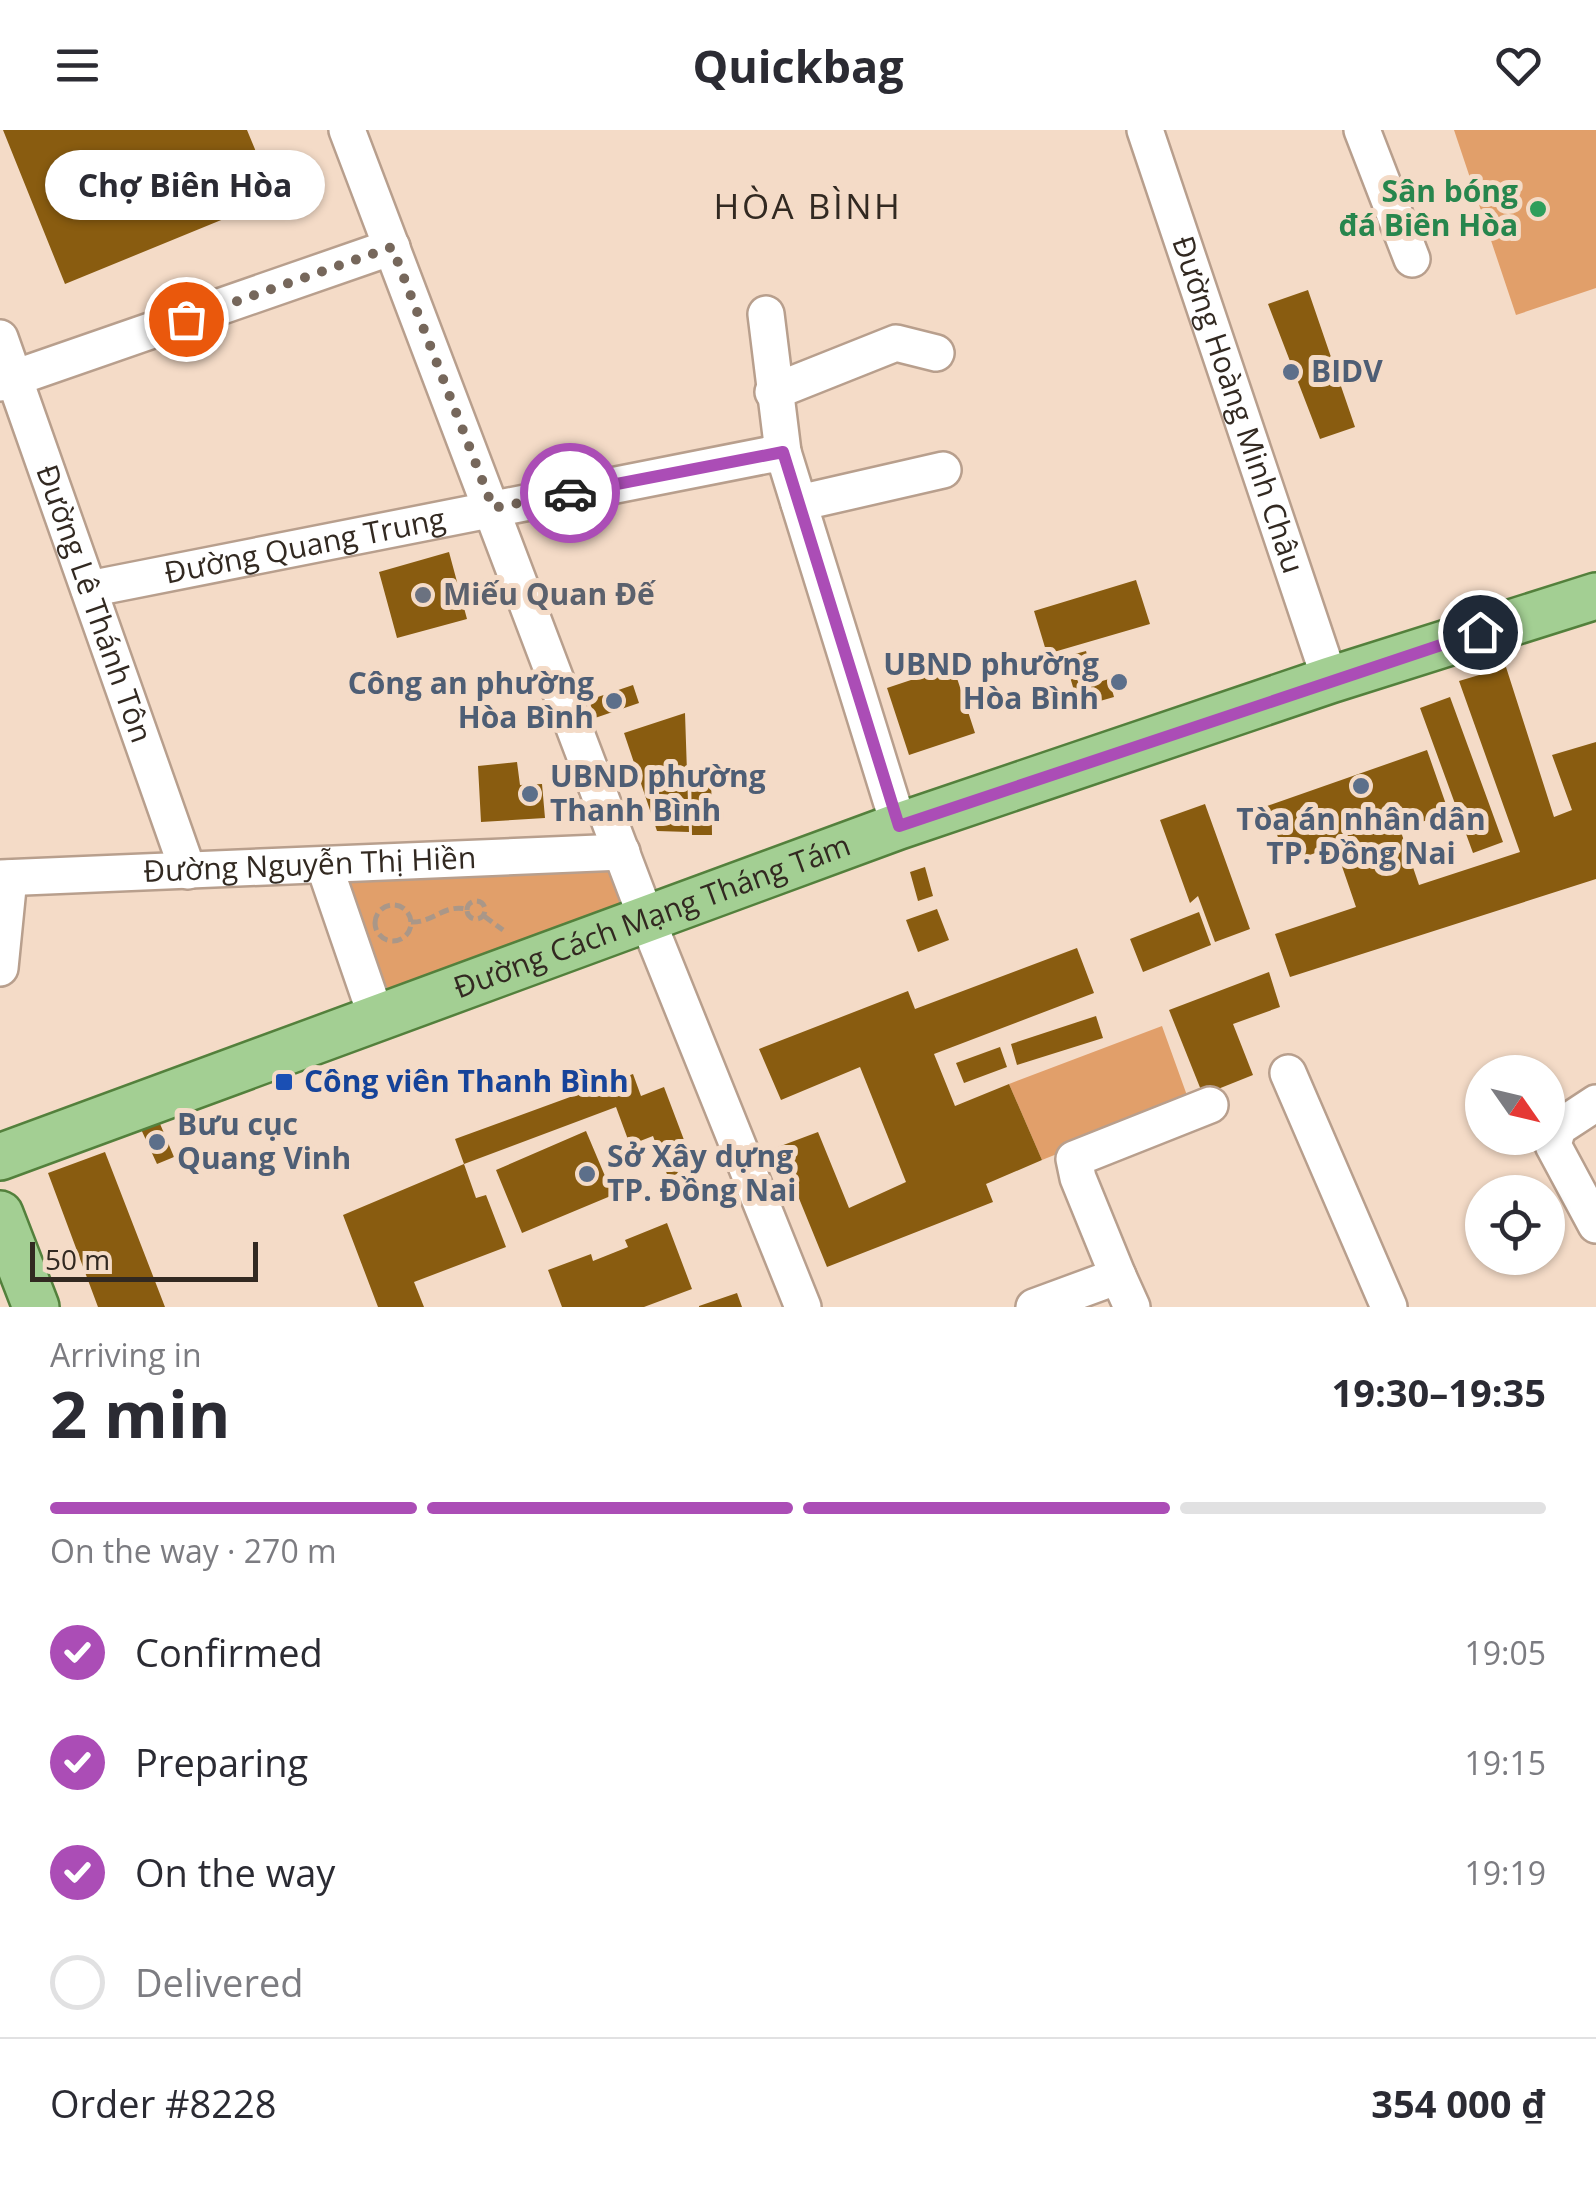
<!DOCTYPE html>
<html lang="en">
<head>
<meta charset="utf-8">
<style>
  :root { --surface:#fff; --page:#f7f7f7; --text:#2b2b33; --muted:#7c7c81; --line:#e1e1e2; --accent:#ab4db6 }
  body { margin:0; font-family:"Open Sans",sans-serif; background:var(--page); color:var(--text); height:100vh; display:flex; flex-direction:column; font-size:38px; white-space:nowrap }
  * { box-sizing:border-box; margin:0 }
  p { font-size:32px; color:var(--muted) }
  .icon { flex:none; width:55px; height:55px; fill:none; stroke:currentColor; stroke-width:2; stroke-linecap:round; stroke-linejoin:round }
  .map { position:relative; height:1177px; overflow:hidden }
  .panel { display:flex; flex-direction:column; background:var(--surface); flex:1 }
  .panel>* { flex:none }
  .needle { width:65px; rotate:124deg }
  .buttons { position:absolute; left:1465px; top:925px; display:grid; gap:20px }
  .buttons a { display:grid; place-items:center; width:100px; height:100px; border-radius:50%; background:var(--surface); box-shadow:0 2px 8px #0004; font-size:50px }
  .scale { position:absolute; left:30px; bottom:25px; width:228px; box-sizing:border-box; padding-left:10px; border:5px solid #322921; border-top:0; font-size:28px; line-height:35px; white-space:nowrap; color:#322921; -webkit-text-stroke:8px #f4dbc7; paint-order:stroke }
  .pin { position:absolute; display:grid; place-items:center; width:85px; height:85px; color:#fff; margin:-42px; border:5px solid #fff; border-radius:50%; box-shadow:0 2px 10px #0007 }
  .courier { position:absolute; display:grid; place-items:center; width:100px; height:100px; margin:-50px; border:8px solid #ab4db6; border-radius:50%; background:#fff; color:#222; box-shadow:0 2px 12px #0007 }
  .bubble { position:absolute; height:70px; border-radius:35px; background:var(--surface); box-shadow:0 2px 8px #0004; font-size:32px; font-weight:700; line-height:70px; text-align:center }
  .summary em { font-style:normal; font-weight:700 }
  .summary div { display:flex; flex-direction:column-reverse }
  .summary { display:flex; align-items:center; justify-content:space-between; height:170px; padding:0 50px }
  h1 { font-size:65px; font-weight:700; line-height:75px }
  .bar { display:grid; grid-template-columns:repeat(4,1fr); gap:15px 10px; align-content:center; height:120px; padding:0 50px }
  .bar i { height:12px; border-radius:8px; background:var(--line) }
  .bar .current { background:var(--accent) }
  .bar p { grid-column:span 4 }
  .line { display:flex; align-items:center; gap:25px; padding:0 50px; border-top:2px solid var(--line) }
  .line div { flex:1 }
  ol { padding:0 50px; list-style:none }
  li { display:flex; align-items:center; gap:30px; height:110px }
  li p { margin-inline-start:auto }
  li .icon { padding:10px; border-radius:50%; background:var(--accent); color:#fff; stroke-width:4 }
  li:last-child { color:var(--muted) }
  li i { width:55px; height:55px; border:5px solid var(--line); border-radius:50% }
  header { display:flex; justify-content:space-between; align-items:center; height:130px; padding:0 50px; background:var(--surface); font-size:45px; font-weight:700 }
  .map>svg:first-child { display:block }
</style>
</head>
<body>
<header><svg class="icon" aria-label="menu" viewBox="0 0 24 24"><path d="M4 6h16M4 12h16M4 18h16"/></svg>Quickbag<svg class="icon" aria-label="heart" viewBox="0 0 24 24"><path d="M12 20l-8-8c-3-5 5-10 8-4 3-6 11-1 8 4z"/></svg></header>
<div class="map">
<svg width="1596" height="1177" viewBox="0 0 1596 1177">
  <rect width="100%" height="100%" fill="#f4dbc7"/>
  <path fill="#e19f6a" d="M1454 0H1596V158L1516 185Z
    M609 735 623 777 382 868 339 745Z
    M1162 896 1189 971 1042 1030 1009 954Z"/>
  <path fill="#895c10" d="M3 0H247L275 68 65 154Z
    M1308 160 1355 297 1320 309 1268 174Z
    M449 422 467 489 397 508 379 442Z
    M1136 450 1150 494 1047 524 1034 481Z
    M1086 521 1095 553 1109 549 1114 567 1079 577 1064 527Z
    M953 536 975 603 909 625 887 558Z
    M1506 537 1554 687 1572 680 1552 625 1596 612V749L1290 847 1275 804 1356 777 1335 716 1287 733 1267 676 1427 620 1449 683 1400 699 1419 755 1520 722 1459 551Z
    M633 555 639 573 595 588 589 570Z
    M1450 567 1503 712 1473 723 1420 578Z
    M685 583 689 702 657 701 624 603Z
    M517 632 520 655 542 654 545 688 481 692 478 636Z
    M691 636H711L712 705H692Z
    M1205 674 1250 799 1215 812 1198 766 1190 773 1160 690Z
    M925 737 933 766 918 771 910 742Z
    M937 779 949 810 918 822 906 790Z
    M1199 782 1211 815 1143 842 1130 809Z
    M1077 818 1094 863 934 924 955 976 1009 954 1042 1030 986 1054 993 1072 827 1137 778 1017 818 1002 849 1078 906 1052 860 937 781 970 759 919 908 861 915 879Z
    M1269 842 1280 877 1233 894 1253 945 1203 965 1169 880Z
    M1096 886 1103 908 1017 935 1011 914Z
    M1000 917 1007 937 964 953 956 933Z
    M633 944 641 966 664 957 698 1047 681 1054 677 1044 668 1047 653 1006 630 1015 616 977 464 1034 455 1009Z
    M158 989 174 1027 157 1034 140 997Z
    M586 1001 613 1065 522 1103 496 1040Z
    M105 1022 165 1177H98L48 1043Z
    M464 1034 476 1068 486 1065 506 1117 414 1152 424 1177H378L343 1085Z
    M667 1093 692 1159 644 1177H562L548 1140 591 1124 593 1131 628 1117 625 1110Z
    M737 1163 742 1177H699V1176Z"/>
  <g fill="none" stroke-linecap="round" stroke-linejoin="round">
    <g stroke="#b89f8d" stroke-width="40">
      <g id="minor">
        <path d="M347 0 646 787 803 1177"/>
        <path id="s1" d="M1145 0 1330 550"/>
        <path d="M1362 0 1412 129"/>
        <path d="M766 184 783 322"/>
        <path id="s2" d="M0 208 188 741"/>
        <path d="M0 253 392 117"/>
        <path d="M773 262 896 213 936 223"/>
        <path d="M799 373 943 340"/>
        <path id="s3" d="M89 459 783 322 899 696"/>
        <path d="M324 735 377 889"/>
        <path id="s4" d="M0 748 622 722"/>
        <path d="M0 838 9 748"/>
        <path d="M1288 943 1389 1177"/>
        <path d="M1596 973 1558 998 1553 1015 1596 1095"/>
        <path d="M1118 1146 1078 1048 1074 1029 1210 975"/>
        <path d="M1034 1177 1118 1146 1132 1177"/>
      </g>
    </g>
    <g stroke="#53803c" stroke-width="50">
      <g id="major">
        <path id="s5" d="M0 1027 899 696 1330 550 1596 466"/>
        <path d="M0 1084 36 1177"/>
      </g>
    </g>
    <path stroke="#aa9788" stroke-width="5" stroke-dasharray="10 5" stroke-linecap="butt" d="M467 780a9 9 0 1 1 18 0a9 9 0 1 1-18 0Z
      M375 793a18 18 0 1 1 36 0a18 18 0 1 1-36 0Z
      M484 786 503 800
      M411 792C433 793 444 774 466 779"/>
    <use href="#minor" stroke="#fff" stroke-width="35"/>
    <use href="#major" stroke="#a3cf93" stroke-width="45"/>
  </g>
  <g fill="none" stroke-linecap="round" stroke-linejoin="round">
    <path stroke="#76675b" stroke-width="10" stroke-dasharray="0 18" d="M186 189 392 117 493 378 570 363"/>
    <path stroke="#ab4db6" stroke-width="12" d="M570 363 783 322 899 696 1480 502"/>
  </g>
  <circle fill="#2e9e5b" stroke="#f4dbc7" stroke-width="4" cx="1538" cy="79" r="10"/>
  <g fill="#5c6f8a" stroke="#f4dbc7" stroke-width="4">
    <circle cx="1291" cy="242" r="10"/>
    <circle cx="1119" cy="552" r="10"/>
    <circle cx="614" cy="571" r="10"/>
    <circle cx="1361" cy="656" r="10"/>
    <circle cx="530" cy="664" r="10"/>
    <circle cx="157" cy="1012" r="10"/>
    <circle cx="587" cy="1044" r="10"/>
  </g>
  <circle fill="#6b7280" stroke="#f4dbc7" stroke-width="4" cx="423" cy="465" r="10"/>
  <rect fill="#1a4fb4" stroke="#f4dbc7" stroke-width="4" x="274" y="942" width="20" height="20" rx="5"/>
  <g text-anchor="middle" stroke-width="10" stroke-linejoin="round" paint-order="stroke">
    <g font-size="30" font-weight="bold" fill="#27864d" stroke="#f4dbc7" text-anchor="end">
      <text x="1518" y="72">Sân bóng<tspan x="1518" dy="34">đá Biên Hòa</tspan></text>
    </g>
    <g font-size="30" font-weight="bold" fill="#4e5e75" stroke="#f4dbc7" text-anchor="start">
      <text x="1311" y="252">BIDV</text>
      <text x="1099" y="545" text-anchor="end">UBND phường<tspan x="1099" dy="34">Hòa Bình</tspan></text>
      <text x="594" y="564" text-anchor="end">Công an phường<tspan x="594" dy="34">Hòa Bình</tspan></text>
      <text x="550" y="657">UBND phường<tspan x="550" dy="34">Thanh Bình</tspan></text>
      <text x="1361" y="700" text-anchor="middle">Tòa án nhân dân<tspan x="1361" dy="34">TP. Đồng Nai</tspan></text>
      <text x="177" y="1005">Bưu cục<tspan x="177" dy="34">Quang Vinh</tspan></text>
      <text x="607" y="1037">Sở Xây dựng<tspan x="607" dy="34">TP. Đồng Nai</tspan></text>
    </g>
    <g font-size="30" fill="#322921" stroke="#f4dbc7">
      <text dy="10" stroke="none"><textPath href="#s1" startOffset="290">Đường Hoàng Minh Châu</textPath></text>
      <text dy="10" stroke="none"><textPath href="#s3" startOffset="220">Đường Quang Trung</textPath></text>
      <text dy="10" stroke="none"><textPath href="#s2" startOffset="282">Đường Lê Thánh Tôn</textPath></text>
      <text dy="10" stroke="none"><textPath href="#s4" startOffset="310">Đường Nguyễn Thị Hiền</textPath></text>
      <text dy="10" stroke="none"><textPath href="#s5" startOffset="695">Đường Cách Mạng Tháng Tám</textPath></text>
    </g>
    <g font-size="30" font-weight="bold" fill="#5b616d" stroke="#f4dbc7" text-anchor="start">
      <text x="443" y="475">Miếu Quan Đế</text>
    </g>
    <g font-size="30" font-weight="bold" fill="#164399" stroke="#f4dbc7" text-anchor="start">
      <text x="304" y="962">Công viên Thanh Bình</text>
    </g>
    <g font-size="35" letter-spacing="2.5" fill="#322921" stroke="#f4dbc7">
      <text x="808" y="89">HÒA BÌNH</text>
    </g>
  </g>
</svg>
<div class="buttons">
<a><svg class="needle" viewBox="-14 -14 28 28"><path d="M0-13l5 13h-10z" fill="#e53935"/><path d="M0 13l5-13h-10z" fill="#7c7c81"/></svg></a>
<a><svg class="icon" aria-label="locate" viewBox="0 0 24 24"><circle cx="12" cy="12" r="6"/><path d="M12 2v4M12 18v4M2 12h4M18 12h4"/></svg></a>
</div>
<div class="scale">50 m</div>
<div class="pin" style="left:186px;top:189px;background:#ea580c"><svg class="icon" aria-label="bag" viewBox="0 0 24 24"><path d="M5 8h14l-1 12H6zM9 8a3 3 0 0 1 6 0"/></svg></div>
<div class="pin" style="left:1480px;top:502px;background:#1f2937"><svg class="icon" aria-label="home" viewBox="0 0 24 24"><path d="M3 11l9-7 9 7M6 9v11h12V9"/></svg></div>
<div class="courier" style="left:570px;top:363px"><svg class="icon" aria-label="car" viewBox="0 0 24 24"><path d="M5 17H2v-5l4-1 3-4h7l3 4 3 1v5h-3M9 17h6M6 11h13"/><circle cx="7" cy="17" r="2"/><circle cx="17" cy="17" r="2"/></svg></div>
<div class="bubble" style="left:45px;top:20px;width:280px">Chợ Biên Hòa</div>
</div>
<section class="panel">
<div class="summary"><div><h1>2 min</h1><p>Arriving in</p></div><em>19:30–19:35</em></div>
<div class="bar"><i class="current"></i><i class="current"></i><i class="current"></i><i></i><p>On the way · 270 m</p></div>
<ol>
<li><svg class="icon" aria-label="check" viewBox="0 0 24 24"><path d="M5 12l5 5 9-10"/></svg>Confirmed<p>19:05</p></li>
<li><svg class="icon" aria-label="check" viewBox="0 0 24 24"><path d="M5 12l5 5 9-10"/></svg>Preparing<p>19:15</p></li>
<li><svg class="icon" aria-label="check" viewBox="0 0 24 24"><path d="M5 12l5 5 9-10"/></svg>On the way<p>19:19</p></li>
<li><i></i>Delivered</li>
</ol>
<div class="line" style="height:130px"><div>Order #8228</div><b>354 000 ₫</b></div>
</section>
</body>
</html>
